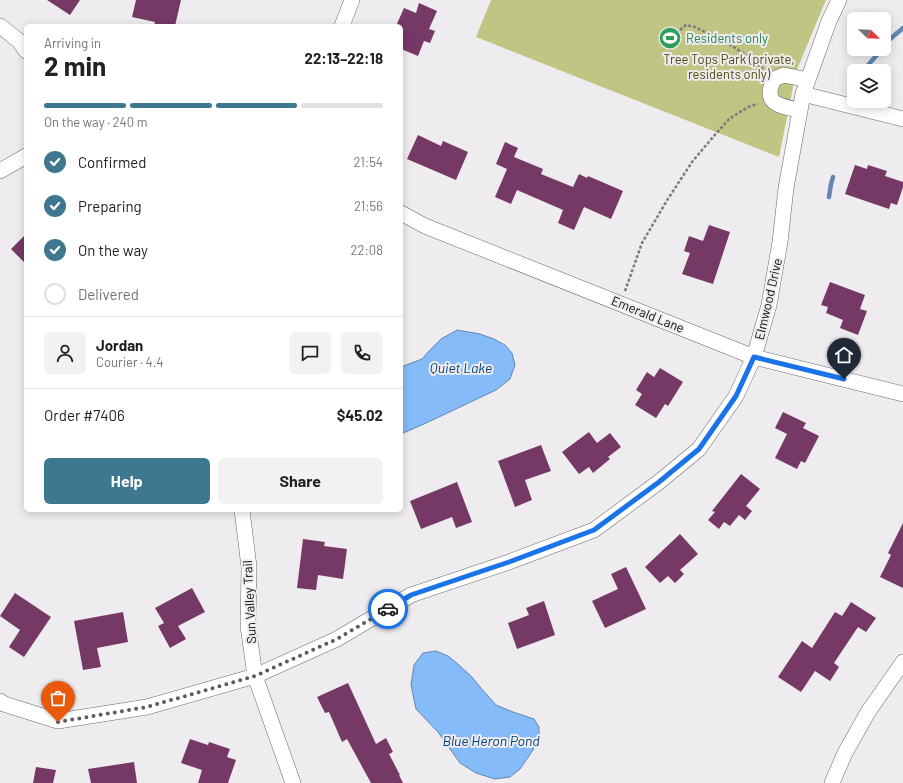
<!DOCTYPE html>
<html lang="en">
<head>
<meta charset="utf-8">
<style>
  :root { --surface:#fff; --page:#f2f2f2; --text:#202124; --muted:#757577; --line:#e0e0e0; --accent:#3d7790 }
  body { margin:0; font-family:Barlow,sans-serif; background:var(--page); color:var(--text); height:100vh; display:flex; flex-direction:column; font-size:15px; white-space:nowrap }
  * { box-sizing:border-box; margin:0 }
  p { font-size:13px; color:var(--muted) }
  .icon { flex:none; width:22px; height:22px; fill:none; stroke:currentColor; stroke-width:2; stroke-linecap:round; stroke-linejoin:round }
  .map { position:relative; flex:1; overflow:hidden }
  .drawer { position:absolute; left:24px; top:24px; width:379px; height:488px; display:flex; flex-direction:column; background:var(--surface); border-radius:6px; box-shadow:0 2px 10px #0003 }
  .drawer>* { flex:none }
  .needle { width:26px; rotate:113deg }
  .controls { position:absolute; left:847px; top:12px; display:grid; gap:8px }
  .controls a { display:grid; place-items:center; width:44px; height:44px; border-radius:6px; background:var(--surface); box-shadow:0 2px 10px #0003; font-size:20px }
  .pin { position:absolute; display:grid; place-items:center; width:34px; height:34px; color:#fff; margin:-41px -17px; border-radius:50% 50% 50% 0; rotate:-45deg; box-shadow:0 0 4px #0007 }
  .pin .icon { rotate:45deg }
  .courier { position:absolute; display:grid; place-items:center; width:40px; height:40px; margin:-20px; border:3px solid #1a73e8; border-radius:50%; background:#fff; color:#222; box-shadow:0 1px 5px #0007 }
  .overview em { font-style:normal; font-weight:700 }
  .overview div { display:flex; flex-direction:column-reverse }
  .overview { display:flex; align-items:center; justify-content:space-between; height:68px; padding:0 20px }
  h1 { font-size:26px; font-weight:700; line-height:30px }
  .bar { display:grid; grid-template-columns:repeat(4,1fr); gap:6px 4px; align-content:center; height:48px; padding:0 20px }
  .bar i { height:5px; border-radius:3px; background:var(--line) }
  .bar .current { background:var(--accent) }
  .bar p { grid-column:span 4 }
  .line { display:flex; align-items:center; gap:10px; padding:0 20px; border-top:1px solid var(--line) }
  .line div { flex:1 }
  .round { display:grid; place-items:center; flex:none; width:42px; height:42px; border-radius:6px; background:var(--page) }
  ol { padding:0 20px; list-style:none }
  li { display:flex; align-items:center; gap:12px; height:44px }
  li p { margin-inline-start:auto }
  li .icon { padding:4px; border-radius:50%; background:var(--accent); color:#fff; stroke-width:4 }
  li:last-child { color:var(--muted) }
  li i { width:22px; height:22px; border:2px solid var(--line); border-radius:50% }
  .button { display:flex; gap:8px; margin-top:auto; padding:8px 20px }
  .button a { flex:1; height:46px; border-radius:6px; background:var(--accent); color:#fff; font-size:16px; font-weight:700; line-height:46px; text-align:center }
  .button a+a { background:var(--page); color:var(--text) }
  .map>svg:first-child { display:block }
</style>
</head>
<body>
<div class="map">
<svg width="903" height="783" viewBox="0 0 903 783">
  <rect width="100%" height="100%" fill="#efecf0"/>
  <path fill="#c1c583" d="M491 0H826L796 72 779 157 476 37Z"/>
  <path fill="#84bbf8" stroke="#6187b2" d="M457 330 480 334 494 339 505 345 512 353 515 365 510 379 496 390 424 424 401 434V367L422 359 430 350 441 339Z
    M436 651 448 656 459 665 472 677 480 687 496 705 513 712 534 719 539 727V736L533 750 520 769 510 777 495 779 476 773 460 763 438 732 416 709 411 685 414 665 423 653Z"/>
  <g fill="none" stroke-linecap="round" stroke-linejoin="round">
    <path stroke="#6187b2" stroke-width="4.5" d="M884 46 889 40 903 28
      M863 71 882 49
      M829 197 831 184 833 177"/>
  </g>
  <path fill="#763966" d="M47 0H80L70 15Z
    M136 0H181L175 26H154L155 22 132 17Z
    M419 3 437 11 429 29 435 31 430 43 424 41 418 56 401 49V26H396L404 8 416 13Z
    M418 135 441 146 443 141 468 152 456 180 407 159Z
    M505 142 518 148 514 157 543 169 541 174 573 187 579 174 587 178 588 176 623 191 611 219 584 207 574 230 558 223 563 210 517 190 511 204 495 197 507 169 496 164Z
    M855 165 867 169 868 165 887 171 885 176 903 182V187L897 205 891 203 889 209 845 194Z
    M709 225 730 232 713 284 682 274 690 253 684 251 689 236 703 241Z
    M26 234V264L11 249Z
    M830 282 865 295 860 309 867 311 858 335 840 328 843 320 826 313 828 307 821 305Z
    M660 368 683 382 668 406 665 404 656 418 635 405 642 394 636 390 647 372 654 377Z
    M783 412 806 423 803 428 819 436 805 463 801 461 797 469 775 458 787 434 775 428Z
    M589 432 597 443 610 433 621 447 608 457 610 459 593 473 589 467 579 474 562 452Z
    M541 445 551 471 525 480 532 500 515 507 498 461Z
    M741 474 760 489 746 506 752 511 745 520 739 515 730 526 724 522 719 529 708 520 715 512 712 511Z
    M457 482 472 522 456 528 452 517 421 529 410 501Z
    M903 523V588L880 577 891 555 888 553Z
    M680 534 698 554 680 570 684 574 675 583 668 576 660 583 645 567Z
    M303 539 325 542 324 546 347 549 343 579 318 575 316 590 297 588Z
    M626 567 646 609 605 628 592 601 618 589 611 574Z
    M192 588 205 612 178 626 186 639 170 648 158 626 164 623 155 608Z
    M15 593 51 617 24 657 9 647 20 630 0 616Z
    M544 601 555 635 517 649 508 623 529 615 526 608Z
    M851 602 876 618 866 632 858 627 834 663 839 667 830 681 815 671 801 692 778 677 802 641 812 648 835 612 842 616Z
    M123 612 128 642 97 648 101 667 83 670 74 621Z
    M348 683 376 744 386 738 393 752 389 754 400 775H399L403 783H371L347 739 342 742 329 712 325 713 317 697Z
    M190 739 208 745 209 742 230 749 227 757 236 760 228 783H198L202 770 181 763Z
    M134 762 137 783H91L88 769Z
    M36 767 56 770 53 783H33Z"/>
  <g fill="none" stroke-linecap="round" stroke-linejoin="round">
    <g stroke="#6b696c" stroke-width="16">
      <path id="minor" d="M0 26 19 41 26 51
        M342 26 352 0
        M803 94 903 119
        M800 110C779 106 762 104 774 79L784 75 808 80
        M0 171 26 156
        M401 213 425 226 754 357 903 394
        M242 510 249 567 248 626 255 676 293 783
        M0 701 4 704 58 721 147 707 255 676 337 639 411 595 509 562 594 530 659 482 699 449 736 396 754 357 769 305 780 242 786 188 803 94 829 21 839 0
        M832 783 845 753 868 712 903 662"/>
    </g>
    <path stroke="#7c7a7d" stroke-width="2.5" stroke-dasharray="3 2" stroke-linecap="butt" d="M680 30 686 25 695 27 729 44 751 58 763 69
      M625 291 642 243 666 202 692 162 713 137 729 119 748 107 758 104"/>
    <use href="#minor" stroke="#fff" stroke-width="15"/>
  </g>
  <g fill="none" stroke-linecap="round" stroke-linejoin="round">
    <path stroke="#5d5c5e" stroke-width="4" stroke-dasharray="0 7.2" d="M58 722 147 707 255 676 337 639 388 609"/>
    <path stroke="#1a73e8" stroke-width="5" d="M388 609 411 595 509 562 594 530 659 482 699 449 736 396 754 357 844 379"/>
  </g>
  <defs>
    <g id="stadium-disc" transform="scale(1.15)"><circle r="9.5" fill="#2e9e5b" stroke="#efecf0"/><path d="M0-5a6.5 5 0 1 0 0 10a6.5 5 0 1 0 0-10ZM-3.5-1.8h7v3.6h-7Z" fill="#fff"/></g>
  </defs>
  <g fill-rule="evenodd">
    <use href="#stadium-disc" x="670" y="38"/>
  </g>
  <g text-anchor="middle" stroke-width="4" stroke-linejoin="round" paint-order="stroke">
    <g font-size="13" fill="#27864d" stroke="#efecf0" text-anchor="start">
      <text x="686" y="43">Residents only</text>
    </g>
    <g font-size="13" fill="#4b4d0e" stroke="#efecf0">
      <text x="729" y="64">Tree Tops Park (private,<tspan x="729" dy="15">residents only)</tspan></text>
    </g>
    <g font-size="13" fill="#0f0e10" stroke="#efecf0">
      <text transform="translate(768 299) rotate(-77)" y="5">Elmwood Drive</text>
      <text transform="translate(648 314) rotate(22)" y="5">Emerald Lane</text>
      <text transform="translate(249 602) rotate(-93)" y="5">Sun Valley Trail</text>
    </g>
    <g font-size="14" font-style="italic" fill="#034177" stroke="#efecf0">
      <text x="461" y="373">Quiet Lake</text>
      <text x="491" y="746">Blue Heron Pond</text>
    </g>
  </g>
</svg>
<div class="controls">
<a><svg class="needle" viewBox="-14 -14 28 28"><path d="M0-13l5 13h-10z" fill="#e53935"/><path d="M0 13l5-13h-10z" fill="#757577"/></svg></a>
<a><svg class="icon" aria-label="layers" viewBox="0 0 24 24"><path d="M12 4l9 5-9 5-9-5zM3 14l9 5 9-5"/></svg></a>
</div>
<div class="pin" style="left:58px;top:722px;background:#ea580c"><svg class="icon" aria-label="bag" viewBox="0 0 24 24"><path d="M5 8h14l-1 12H6zM9 8a3 3 0 0 1 6 0"/></svg></div>
<div class="pin" style="left:844px;top:379px;background:#1f2937"><svg class="icon" aria-label="home" viewBox="0 0 24 24"><path d="M3 11l9-7 9 7M6 9v11h12V9"/></svg></div>
<div class="courier" style="left:388px;top:609px"><svg class="icon" aria-label="car" viewBox="0 0 24 24"><path d="M5 17H2v-5l4-1 3-4h7l3 4 3 1v5h-3M9 17h6M6 11h13"/><circle cx="7" cy="17" r="2"/><circle cx="17" cy="17" r="2"/></svg></div>
<section class="drawer">
<div class="overview"><div><h1>2 min</h1><p>Arriving in</p></div><em>22:13–22:18</em></div>
<div class="bar"><i class="current"></i><i class="current"></i><i class="current"></i><i></i><p>On the way · 240 m</p></div>
<ol>
<li><svg class="icon" aria-label="check" viewBox="0 0 24 24"><path d="M5 12l5 5 9-10"/></svg>Confirmed<p>21:54</p></li>
<li><svg class="icon" aria-label="check" viewBox="0 0 24 24"><path d="M5 12l5 5 9-10"/></svg>Preparing<p>21:56</p></li>
<li><svg class="icon" aria-label="check" viewBox="0 0 24 24"><path d="M5 12l5 5 9-10"/></svg>On the way<p>22:08</p></li>
<li><i></i>Delivered</li>
</ol>
<div class="line" style="height:72px"><a class="round"><svg class="icon" aria-label="person" viewBox="0 0 24 24"><circle cx="12" cy="8" r="4"/><path d="M4 21q1-7 8-7t8 7"/></svg></a><div><b>Jordan</b><p>Courier · 4.4</p></div><a class="round"><svg class="icon" aria-label="chat" viewBox="0 0 24 24"><path d="M4 5h16v11H9l-5 4z"/></svg></a><a class="round"><svg class="icon" aria-label="phone" viewBox="0 0 24 24"><path d="M5 4h4l2 5-3 2q2 4 5 5l2-3 5 2v4C11 20 4 13 5 4z"/></svg></a></div>
<div class="line" style="height:52px"><div>Order #7406</div><b>$45.02</b></div>
<div class="button"><a>Help</a><a>Share</a></div>
</section>
</div>
</body>
</html>
